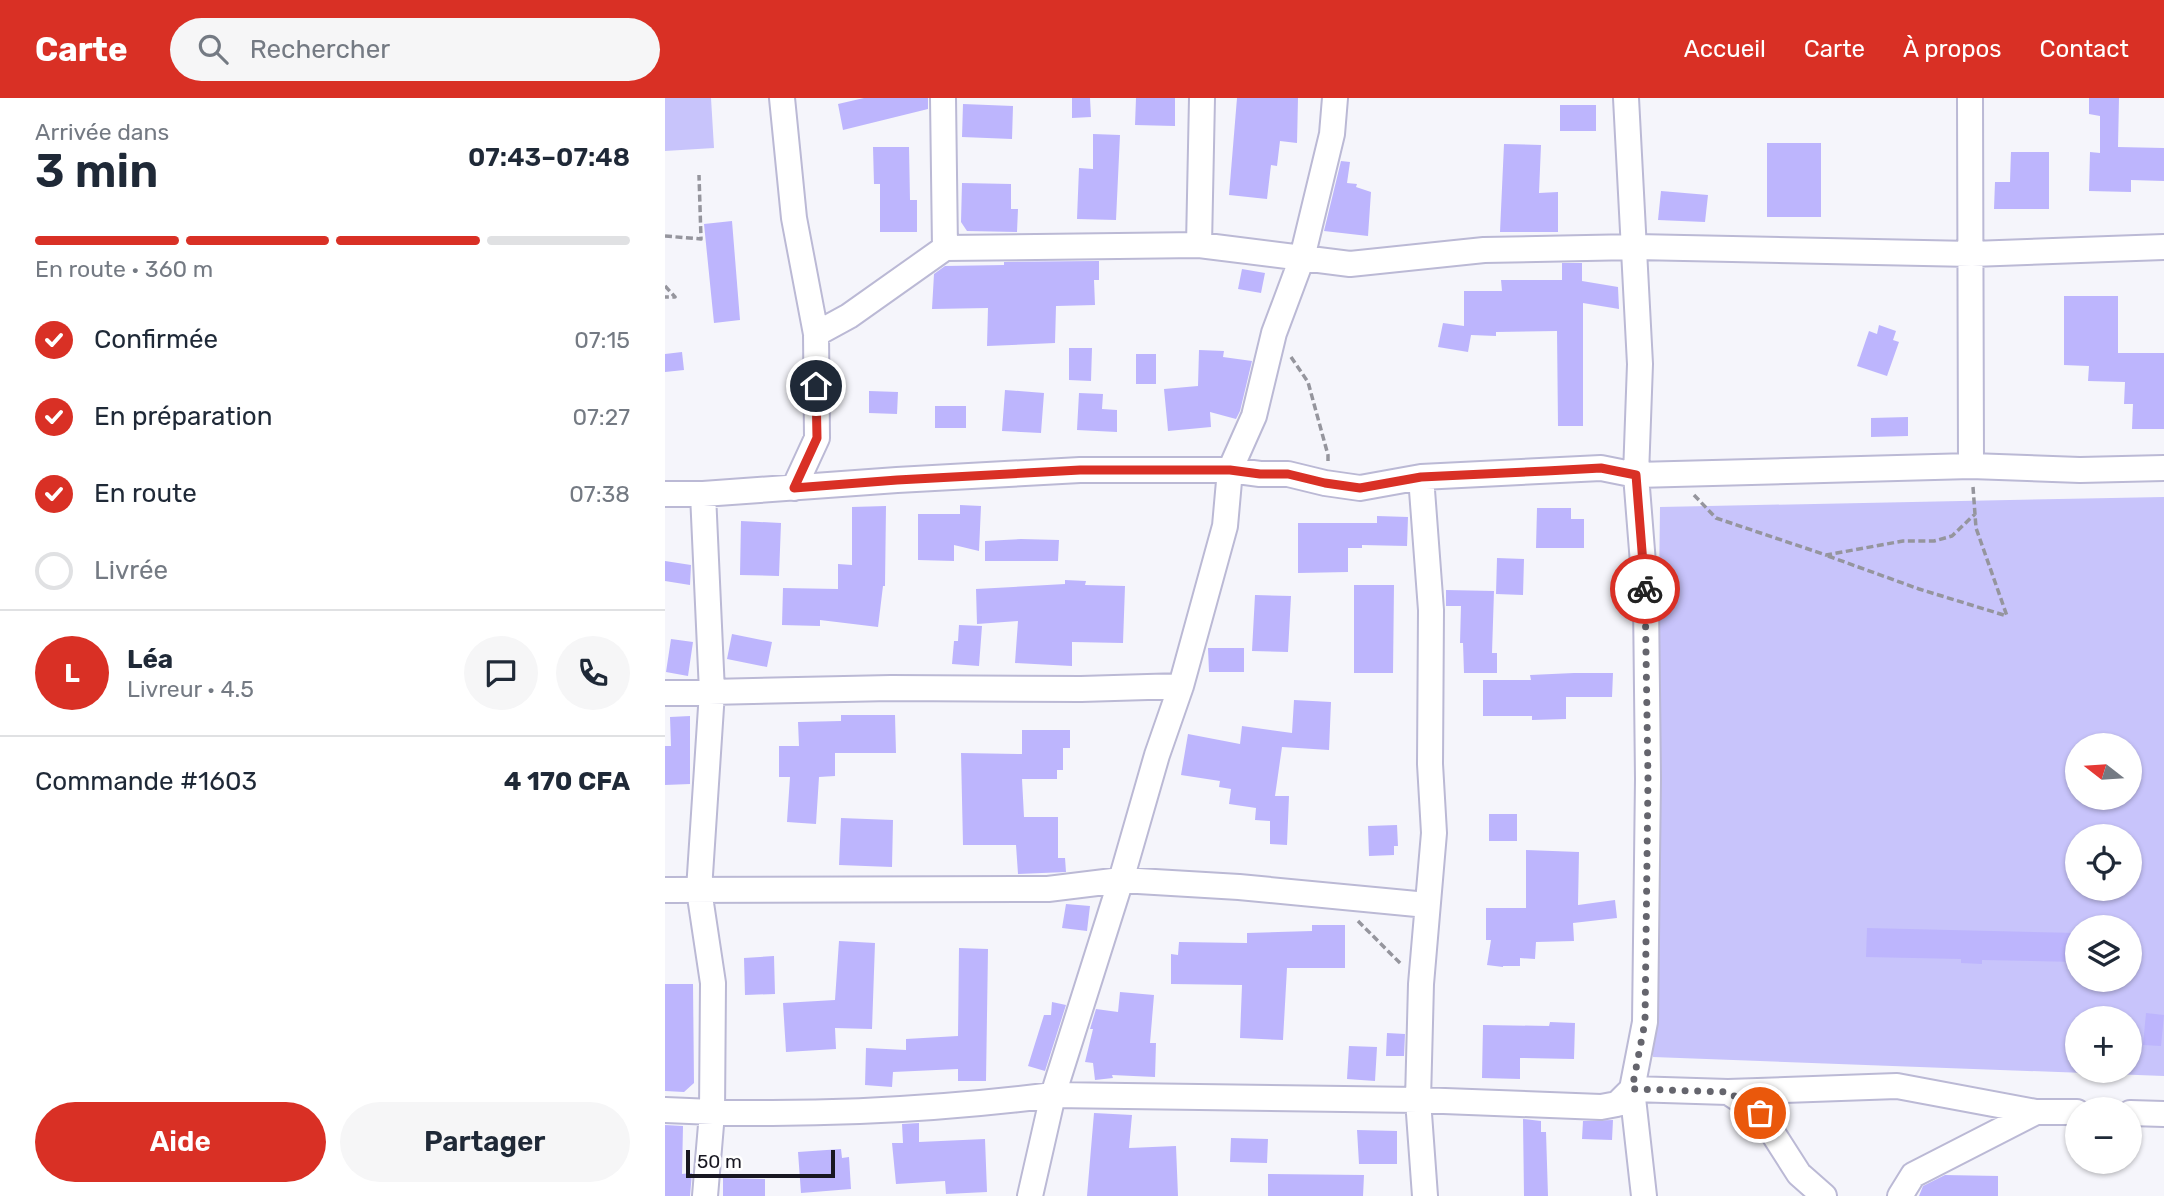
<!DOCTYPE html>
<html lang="fr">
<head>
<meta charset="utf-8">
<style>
  :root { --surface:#fff; --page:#f6f6f7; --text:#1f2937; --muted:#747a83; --line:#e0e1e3; --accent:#d93025 }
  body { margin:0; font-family:Rubik,sans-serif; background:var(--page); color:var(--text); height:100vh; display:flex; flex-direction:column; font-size:26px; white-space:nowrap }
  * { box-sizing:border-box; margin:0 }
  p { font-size:23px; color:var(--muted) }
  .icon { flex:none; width:38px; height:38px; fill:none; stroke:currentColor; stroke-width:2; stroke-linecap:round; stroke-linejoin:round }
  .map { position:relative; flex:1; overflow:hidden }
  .side { display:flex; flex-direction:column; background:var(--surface); width:665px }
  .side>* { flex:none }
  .needle { width:46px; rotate:287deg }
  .controls { position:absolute; left:1400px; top:635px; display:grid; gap:14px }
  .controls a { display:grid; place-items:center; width:77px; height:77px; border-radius:50%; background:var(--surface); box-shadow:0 2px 5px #0004; font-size:35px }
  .scale { position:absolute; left:21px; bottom:18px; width:149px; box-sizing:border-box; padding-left:7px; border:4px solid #181721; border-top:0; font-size:19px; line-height:24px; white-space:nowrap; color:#181721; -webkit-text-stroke:5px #fff; paint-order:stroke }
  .pin { position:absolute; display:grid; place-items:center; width:60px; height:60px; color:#fff; margin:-30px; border:4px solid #fff; border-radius:50%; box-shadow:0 2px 7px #0007 }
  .courier { position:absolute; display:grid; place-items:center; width:70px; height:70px; margin:-35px; border:5px solid #d93025; border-radius:50%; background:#fff; color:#222; box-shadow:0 2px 9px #0007 }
  .summary em { font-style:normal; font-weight:600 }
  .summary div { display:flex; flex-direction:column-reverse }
  .summary { display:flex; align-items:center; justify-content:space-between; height:119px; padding:0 35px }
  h1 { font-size:46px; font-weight:600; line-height:52px }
  .bar { display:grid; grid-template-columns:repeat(4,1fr); gap:10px 7px; align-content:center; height:84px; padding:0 35px }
  .bar i { height:9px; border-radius:5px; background:var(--line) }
  .bar .current { background:var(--accent) }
  .bar p { grid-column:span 4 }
  .line { display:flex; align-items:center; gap:18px; padding:0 35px; border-top:2px solid var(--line) }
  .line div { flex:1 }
  .round { display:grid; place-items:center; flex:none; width:74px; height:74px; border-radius:37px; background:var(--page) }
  ol { padding:0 35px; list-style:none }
  li { display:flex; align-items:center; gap:21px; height:77px }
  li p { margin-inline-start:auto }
  li .icon { padding:7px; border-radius:50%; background:var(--accent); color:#fff; stroke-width:4 }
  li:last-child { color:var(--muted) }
  li i { width:38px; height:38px; border:4px solid var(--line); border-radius:50% }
  .primary-button { display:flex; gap:14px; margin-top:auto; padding:14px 35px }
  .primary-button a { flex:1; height:80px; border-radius:42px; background:var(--accent); color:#fff; font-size:28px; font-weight:600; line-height:80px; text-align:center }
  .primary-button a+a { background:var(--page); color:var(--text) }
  header { display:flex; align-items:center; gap:42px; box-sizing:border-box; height:98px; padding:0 35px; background:var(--accent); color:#fff }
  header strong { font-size:33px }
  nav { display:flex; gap:38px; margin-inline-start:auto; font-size:24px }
  .search { width:490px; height:63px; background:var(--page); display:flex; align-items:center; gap:18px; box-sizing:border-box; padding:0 24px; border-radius:38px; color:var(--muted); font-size:26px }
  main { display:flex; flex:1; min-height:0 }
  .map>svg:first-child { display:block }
</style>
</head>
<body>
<header>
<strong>Carte</strong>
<div class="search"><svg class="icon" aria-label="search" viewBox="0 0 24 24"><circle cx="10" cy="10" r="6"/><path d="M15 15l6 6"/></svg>Rechercher</div>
<nav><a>Accueil</a><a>Carte</a><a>À propos</a><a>Contact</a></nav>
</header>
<main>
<section class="side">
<div class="summary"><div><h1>3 min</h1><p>Arrivée dans</p></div><em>07:43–07:48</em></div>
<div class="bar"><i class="current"></i><i class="current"></i><i class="current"></i><i></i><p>En route · 360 m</p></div>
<ol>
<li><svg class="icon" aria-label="check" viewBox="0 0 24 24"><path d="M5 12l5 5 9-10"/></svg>Confirmée<p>07:15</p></li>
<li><svg class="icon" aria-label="check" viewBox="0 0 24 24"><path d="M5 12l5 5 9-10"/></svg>En préparation<p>07:27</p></li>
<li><svg class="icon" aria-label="check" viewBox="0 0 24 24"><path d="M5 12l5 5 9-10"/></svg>En route<p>07:38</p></li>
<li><i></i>Livrée</li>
</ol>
<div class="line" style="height:126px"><b class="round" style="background:var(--accent);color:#fff">L</b><div><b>Léa</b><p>Livreur · 4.5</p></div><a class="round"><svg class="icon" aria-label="chat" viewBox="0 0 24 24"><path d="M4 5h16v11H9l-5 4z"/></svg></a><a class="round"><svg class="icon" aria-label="phone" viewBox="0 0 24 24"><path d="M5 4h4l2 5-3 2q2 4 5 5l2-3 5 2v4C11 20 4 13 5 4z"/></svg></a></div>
<div class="line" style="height:91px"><div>Commande #1603</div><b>4 170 CFA</b></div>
<div class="primary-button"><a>Aide</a><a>Partager</a></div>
</section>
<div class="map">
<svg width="1499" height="1098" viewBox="0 0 1499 1098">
  <rect width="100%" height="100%" fill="#f5f5fb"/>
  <path fill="#c8c4fb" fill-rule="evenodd" d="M0 0H46L49 50 0 53Z
    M1499 399V978L988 959 995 409ZM1412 648H1465V700H1412ZM1412 738H1465V791H1412ZM1412 830H1465V882H1412ZM1412 920H1465V973H1412Z"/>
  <path fill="#bdb5fd" d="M199 0H263V11L178 32 173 6Z
    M407 0H425L426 19 407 20Z
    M471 0H510V28L470 27Z
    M572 0H633L632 45 615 43 612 68 606 67 602 101 564 97Z
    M1424 0H1454L1453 49 1499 50V83L1466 82V94L1424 93 1425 54 1435 55V18L1424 16Z
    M298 6 348 8 347 41 297 39Z
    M895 7H931V33H895Z
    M428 36 455 37 451 122 412 121 414 70 428 71Z
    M1102 45H1156V119H1102Z
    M839 46 876 47 874 95 893 94V134H835Z
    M208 49H244L245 102H252V134H215V86H209Z
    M1346 54H1384V111H1329L1330 84H1345Z
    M676 63 685 64 682 85 692 86 691 89 706 94 703 138 659 133Z
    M297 85 346 86V111H353L352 134 302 133 296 124Z
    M996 93 1043 97 1040 124 993 122Z
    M67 123 75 222 49 225 39 126Z
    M434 163V182H429L430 207 391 208 390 245 322 248 323 210 267 211 269 176 280 168 339 167V164Z
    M897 165H917V183L953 189 954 211 918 205V328H893L892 233 831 234V238L806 237 803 254 773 249 778 225 799 228V193H837L836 182H897Z
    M577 171 600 175 596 195 573 191Z
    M1399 198H1453V255H1499V331H1467L1468 306H1459L1460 284 1423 283 1424 268 1399 267Z
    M1214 227 1231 233 1228 242 1234 244 1222 278 1192 268 1204 233 1212 236Z
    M404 250H427L426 283 404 282Z
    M534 252 559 253 558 259 587 263 575 313 571 321 545 314 546 329 503 333 499 291 533 288Z
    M17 254 19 272 0 274V256Z
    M471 256H491V286H471Z
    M340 292 379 295 376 335 337 333Z
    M204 293 233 294 232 316 204 315Z
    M414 295 438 296 437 311 452 312V334L412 332Z
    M270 308H301V330H270Z
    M1243 319V338L1206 339V320Z
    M295 407 316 408 314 453 289 447V463L253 462V416H295Z
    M221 408 220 488H218L213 529 155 522V528L117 527 118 490 173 491V466L187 467V409Z
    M872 410H906V421H919V450H871Z
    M712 418 743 419 742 448 697 447V450H683V474L633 475V425H712Z
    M76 423 116 425 114 478 75 477Z
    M356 441 394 442 393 463H320V443Z
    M832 460 859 461 858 497 831 496Z
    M0 463 26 467 25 487 0 483Z
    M400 482 421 483 420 487 460 488 458 545 407 544V568L350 565 353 523 312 526 311 491 400 486Z
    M689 487H729L728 575H689Z
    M781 492 829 493 827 555H832V575H799L798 545H795L796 508H781Z
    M590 497 626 498 623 554 587 553Z
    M294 527 317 528 314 568 287 566 289 543H293Z
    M67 536 107 544 102 569 62 561Z
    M6 541 28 544 23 578 1 574Z
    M543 550H579V574H544Z
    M909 575H948L947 599H901V621L867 622V618H818V582H866L865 577Z
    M629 602 666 604 664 652 617 649 610 698H624L622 747 605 746V723L590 722 591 710 564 706 566 691 554 689 555 683 516 677 523 636 575 646 577 628 627 635Z
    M176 617H230L231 655H170V678L154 679 151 726 122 724 125 679H114V648H134L133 624 176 623Z
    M25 618V686L0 687V648H6L5 619Z
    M357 632H405V650H398V672H392V681H357L359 719H393V760H400L401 774 353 776 351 747H298L296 655 357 656Z
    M824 716H852V743H824Z
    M176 720 228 722 227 769 174 767Z
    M732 727 733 748H729V757L704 758 703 728Z
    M861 752 914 754 913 807 950 802 952 820 908 825 909 843 871 844 870 861 855 860V868H838V869L822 867 826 842H821V810H861Z
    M401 806 425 808 422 833 397 830Z
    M647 827H680V870H622L618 942 575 940 577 887 506 886V856L513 857 514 844 582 845V835L647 833Z
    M1202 830 1412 835V864L1317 862V866L1296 865V861L1201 859Z
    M174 843 210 845 207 931 170 930 171 951 121 954 118 905 170 902Z
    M294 850 323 851 321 983H293V971L228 974 227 989 200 987 201 950 241 952V941L293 938Z
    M109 858 110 896 80 897 79 860Z
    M0 886H28L29 985 19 994 0 993Z
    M455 894 489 897 485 945H491L490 979 447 977 448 980 430 982 428 965 420 964 428 931H425L431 911 453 914Z
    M387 904 401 907 380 973 363 968 379 917H386Z
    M1481 915 1499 917 1496 948 1478 947Z
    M885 924 910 925 909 961 855 960V981L817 980 818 927 884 928Z
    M722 935 740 936 739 958H721Z
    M684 948 712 949 710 983 682 981Z
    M429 1015 467 1017 464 1050 511 1048 513 1098H422Z
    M858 1021 876 1023V1034H881L883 1098H859Z
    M948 1022 947 1042 917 1041 918 1023Z
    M254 1025V1044L320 1041 322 1094 281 1096 280 1083 231 1086 227 1045H238L237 1026Z
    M0 1027 18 1028 17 1076 27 1075 25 1098H0Z
    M692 1032 732 1033V1066H694Z
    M566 1040 603 1041 602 1065 565 1064Z
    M176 1051 177 1060 184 1059 186 1091 136 1095 133 1054Z
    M603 1076 699 1077 698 1098H603Z
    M1280 1077 1333 1078V1098H1254L1258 1088Z
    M58 1080 100 1081V1098H58Z"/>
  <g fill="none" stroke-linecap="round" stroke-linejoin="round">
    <g stroke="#bbb9d5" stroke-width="28">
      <path id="street" d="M117 0 129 120 151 236 152 340 129 390
        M278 0 280 150
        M961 0 975 266 971 377 981 503 983 681 980 924 967 991 1063 994 1095 1015 1134 1076 1159 1098
        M1305 0 1306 368
        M534 147 537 0
        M151 236 184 218 280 150 534 147 685 166 819 152 971 149 1307 156 1499 149
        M756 379 766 512 765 666 769 735 756 886 753 1002 936 1009 952 1006 967 991
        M0 396H38L232 382 415 372H565L595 376H623L660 385 695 390 756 379 936 370 971 377 1306 368 1415 372 1499 370
        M38 396 47 594 34 792 48 885 47 1015 40 1098
        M0 595 226 590 416 591 516 588
        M0 792 383 791 456 782 574 789 762 807
        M967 991 979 1098
        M1063 994 1232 988 1371 1014H1412
        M0 1012C126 1019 263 1013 388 997L753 1002 760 1098
        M1465 1015 1499 1016
        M365 1098 388 997 456 782 492 657 516 588 560 428 565 372 589 318 609 235 637 160 667 36 670 0
        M1235 1098 1248 1077 1371 1014"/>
    </g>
    <path stroke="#95959d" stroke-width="3.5" stroke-dasharray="7 3.5" stroke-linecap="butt" d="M0 138 36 141 34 77
      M0 188 10 199H0
      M626 259 643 284 663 357V363
      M1308 389 1311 430 1342 518
      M1029 397 1051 420 1161 457 1238 443H1269L1287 438 1310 416
      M1163 458 1254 491 1342 518
      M693 823 737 867"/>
    <use href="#street" stroke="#fff" stroke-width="24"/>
  </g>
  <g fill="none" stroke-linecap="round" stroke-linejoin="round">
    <path stroke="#65656d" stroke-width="7" stroke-dasharray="0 12.6" d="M980 491 983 681 980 924 967 991 1063 994 1095 1015"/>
    <path stroke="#d93025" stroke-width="9" d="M151 288 152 340 129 390 232 382 415 372H565L595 376H623L660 385 695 390 756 379 881 373 936 370 971 377 980 491"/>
  </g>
</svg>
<div class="controls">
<a><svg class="needle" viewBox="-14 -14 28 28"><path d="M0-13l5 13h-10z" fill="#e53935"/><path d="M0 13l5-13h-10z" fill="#747a83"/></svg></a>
<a><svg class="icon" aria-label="locate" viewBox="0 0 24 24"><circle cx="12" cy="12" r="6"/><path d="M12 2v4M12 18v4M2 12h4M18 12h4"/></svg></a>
<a><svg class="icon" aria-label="layers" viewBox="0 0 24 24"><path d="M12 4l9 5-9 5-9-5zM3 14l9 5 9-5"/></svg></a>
<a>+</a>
<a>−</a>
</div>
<div class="scale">50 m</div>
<div class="pin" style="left:1095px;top:1015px;background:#ea580c"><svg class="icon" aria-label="bag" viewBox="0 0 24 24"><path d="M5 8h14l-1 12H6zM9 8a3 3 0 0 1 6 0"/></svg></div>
<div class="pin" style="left:151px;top:288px;background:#1f2937"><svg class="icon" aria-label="home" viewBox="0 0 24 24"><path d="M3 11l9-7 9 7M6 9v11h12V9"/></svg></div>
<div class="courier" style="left:980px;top:491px"><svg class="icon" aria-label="bike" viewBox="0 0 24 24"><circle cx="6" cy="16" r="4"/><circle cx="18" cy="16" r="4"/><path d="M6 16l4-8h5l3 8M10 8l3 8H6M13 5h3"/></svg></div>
</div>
</main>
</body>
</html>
